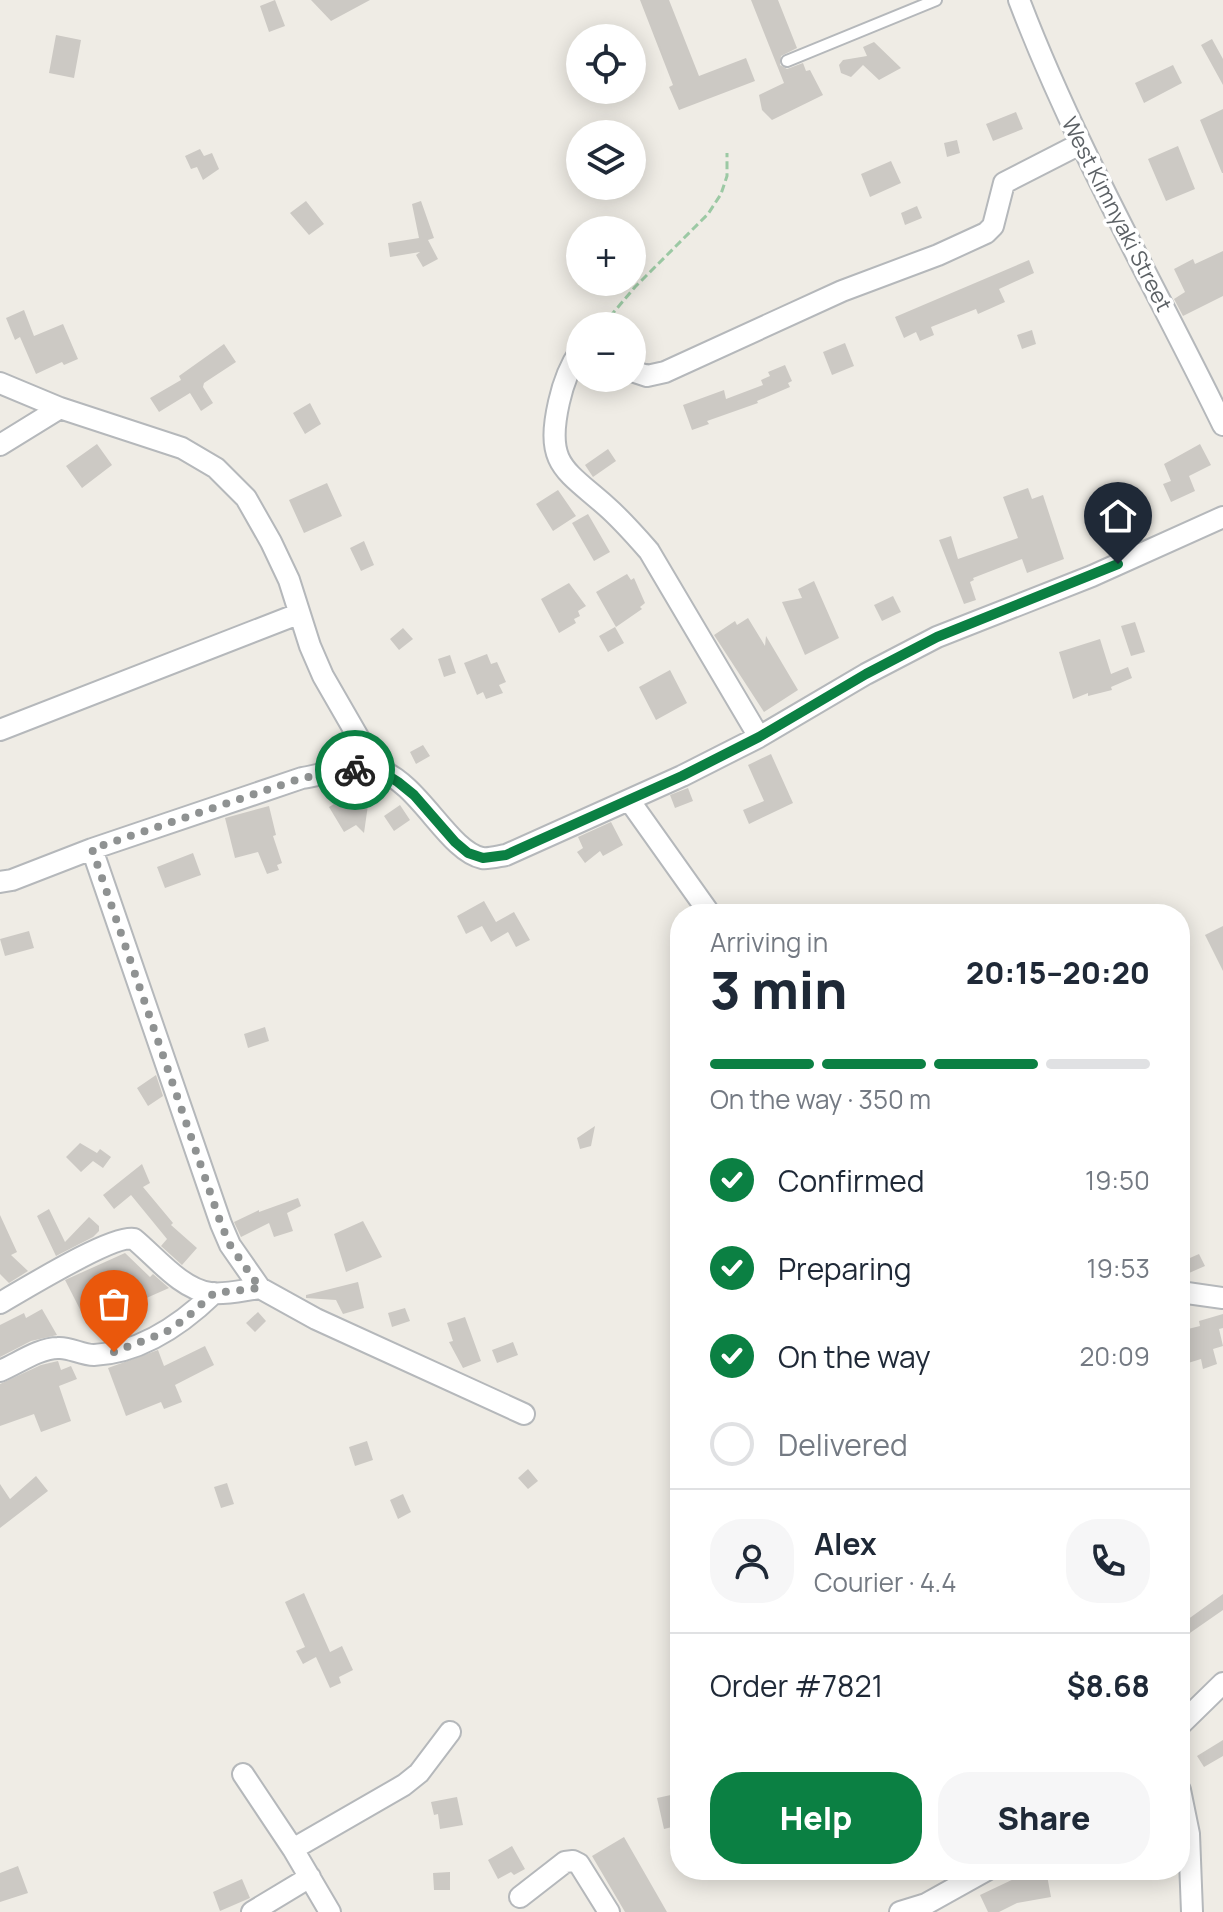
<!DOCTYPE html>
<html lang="en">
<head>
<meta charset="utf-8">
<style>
  :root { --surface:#fff; --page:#f6f6f7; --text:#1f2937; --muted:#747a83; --line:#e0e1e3; --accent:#0b8043 }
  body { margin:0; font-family:Manrope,sans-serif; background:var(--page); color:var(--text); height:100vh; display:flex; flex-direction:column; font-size:30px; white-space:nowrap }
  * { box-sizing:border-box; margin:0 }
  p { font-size:26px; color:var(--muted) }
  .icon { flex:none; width:44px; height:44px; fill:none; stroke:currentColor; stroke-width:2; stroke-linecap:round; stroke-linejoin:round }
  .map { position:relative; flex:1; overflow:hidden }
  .panel { position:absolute; left:670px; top:904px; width:520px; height:976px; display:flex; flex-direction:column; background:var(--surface); border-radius:32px; box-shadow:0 4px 20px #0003 }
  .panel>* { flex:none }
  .tools { position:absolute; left:566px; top:24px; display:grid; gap:16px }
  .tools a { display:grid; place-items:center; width:80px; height:80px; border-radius:50%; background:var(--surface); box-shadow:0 4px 20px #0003; font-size:40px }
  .pin { position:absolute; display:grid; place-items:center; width:68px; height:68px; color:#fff; margin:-82px -34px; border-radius:50% 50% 50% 0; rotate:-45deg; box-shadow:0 0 8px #0007 }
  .pin .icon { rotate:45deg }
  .courier { position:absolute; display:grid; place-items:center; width:80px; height:80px; margin:-40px; border:6px solid #0b8043; border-radius:50%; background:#fff; color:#222; box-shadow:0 2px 10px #0007 }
  .head em { font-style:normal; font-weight:800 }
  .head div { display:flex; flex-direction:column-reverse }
  .head { display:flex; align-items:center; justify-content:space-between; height:136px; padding:0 40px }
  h1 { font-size:52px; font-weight:800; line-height:60px }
  .bar { display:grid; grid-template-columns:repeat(4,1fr); gap:12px 8px; align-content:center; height:96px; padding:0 40px }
  .bar i { height:10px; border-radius:6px; background:var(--line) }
  .bar .selected { background:var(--accent) }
  .bar p { grid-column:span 4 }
  .line { display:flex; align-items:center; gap:20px; padding:0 40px; border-top:2px solid var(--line) }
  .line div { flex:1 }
  .round { display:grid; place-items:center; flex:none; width:84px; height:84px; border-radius:32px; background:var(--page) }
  ol { padding:0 40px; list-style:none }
  li { display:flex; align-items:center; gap:24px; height:88px }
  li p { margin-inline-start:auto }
  li .icon { padding:8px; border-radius:50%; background:var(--accent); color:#fff; stroke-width:4 }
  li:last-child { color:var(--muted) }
  li i { width:44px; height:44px; border:4px solid var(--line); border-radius:50% }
  .primary-button { display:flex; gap:16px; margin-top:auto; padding:16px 40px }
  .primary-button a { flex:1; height:92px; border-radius:32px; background:var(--accent); color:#fff; font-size:32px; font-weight:800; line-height:92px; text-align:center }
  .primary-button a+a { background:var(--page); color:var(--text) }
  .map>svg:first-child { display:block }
</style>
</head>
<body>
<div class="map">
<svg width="1223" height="1912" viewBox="0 0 1223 1912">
  <rect width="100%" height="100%" fill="#efece5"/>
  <path fill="#ccc9c4" d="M275 0 285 26 269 32 260 6Z
    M311 0H370L331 21Z
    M640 0H669L699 76 746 58 755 81 679 110 669 87 673 85Z
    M751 0H778L797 48 781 56 780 65 787 69 803 63 806 71 810 70 823 95 772 120 762 110 759 95 784 83Z
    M56 35 81 40 74 78 49 73Z
    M1212 39 1223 59V85L1201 45Z
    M874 42 901 68 879 80 863 65 851 77 841 73 839 65 843 60 867 56 863 47Z
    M1173 65 1182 83 1144 103 1135 83Z
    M1223 109V173H1222L1200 120Z
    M1016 112 1023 129 993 141 986 124Z
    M957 140 960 153 947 157 944 143Z
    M1178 146 1195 189 1166 201 1148 159Z
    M200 149 204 156 212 153 219 169 203 180 197 167 191 169 185 156Z
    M891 161 901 183 870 197 861 174Z
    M306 201 324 224 309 235 290 213Z
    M421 201 434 238 428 240 438 259 423 267 416 255 420 252 390 257 388 243 419 238 412 204Z
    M917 206 922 218 905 225 901 213Z
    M1223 251V296L1183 316 1174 299 1185 292 1174 269 1193 259 1195 264Z
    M1029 260 1034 273 999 289 1005 302 978 314 976 309 931 327 934 335 920 341 916 332 904 338 895 317Z
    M24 310 34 336 63 324 78 359 64 365 62 362 36 374 20 337 15 340 6 318Z
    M1032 330 1036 344 1022 349 1017 335Z
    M845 343 854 366 832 375 823 352Z
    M224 344 236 362 204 383 203 387 213 403 201 411 190 393 159 412 150 398 181 380 179 376Z
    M785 365 792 381 788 383 790 387 757 401 758 403 707 421 709 424 692 430 683 405 724 390 726 399 763 385 761 380 770 376 768 372Z
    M310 403 321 424 305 434 293 413Z
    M97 444 112 465 82 488 66 466Z
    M1200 444 1211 465 1189 476 1195 491 1171 502 1163 484 1171 481 1164 464Z
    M608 449 616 461 593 477 585 465Z
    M327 483 342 516 304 533 289 500Z
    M1028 488 1032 499 1043 495 1064 559 1027 573 1022 559 973 578 974 580 970 582 976 600 964 604 939 540 951 536 958 559 1018 538 1003 497Z
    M558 490 576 516 553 531 536 504Z
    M588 514 610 552 594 561 572 523Z
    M364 541 374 565 361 571 350 548Z
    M627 574 631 580 634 578 645 603 640 607 642 609 616 627 596 592Z
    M814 581 839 638 805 655 782 602 802 598 798 589Z
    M569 583 586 606 578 611 580 616 574 619 576 623 559 633 541 599Z
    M893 596 901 612 882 621 874 605Z
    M748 618 765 646 766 636 798 690 764 712 714 635 735 621 737 625Z
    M1135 622 1145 652 1131 656 1121 626Z
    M615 627 624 643 608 652 599 636Z
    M403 628 413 639 399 650 390 639Z
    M1100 639 1111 674 1128 667 1132 678 1111 687 1112 690 1088 696V693L1073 699 1059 652Z
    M487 654 491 664 497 662 506 682 499 685 503 693 486 699 483 692 477 695 464 663Z
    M450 655 456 673 444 677 438 659Z
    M670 670 687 703 656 720 639 687Z
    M423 745 430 756 416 764 410 752Z
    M771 754 793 803 749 824 743 810 764 801 748 765Z
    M688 788 693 801 675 808 670 795Z
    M359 789 368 805 364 833 356 825 344 832 329 807Z
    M400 805 410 820 394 831 384 816Z
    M269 806 276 835 273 836 282 863 277 865 279 870 267 874 258 852 235 858 225 818Z
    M611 822 623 845 603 856 600 851 585 863 577 852 583 848 578 837Z
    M193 853 201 875 165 888 157 867Z
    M484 901 496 922 514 912 530 940 516 947 508 932 491 942 482 926 466 934 457 916Z
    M1223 926V971L1205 935Z
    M29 931 34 948 5 956 0 939Z
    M265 1027 269 1041 248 1048 244 1034Z
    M156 1075 163 1096 148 1106 137 1088Z
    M595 1126 591 1146 580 1149 577 1138Z
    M80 1143 97 1153 100 1149 111 1157 103 1168 93 1161 81 1172 66 1157Z
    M142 1164 150 1183 143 1187 173 1223 171 1225 197 1248 182 1265 161 1246 167 1239 131 1195 114 1209 103 1195Z
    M298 1198 301 1206 287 1213 293 1231 274 1237 269 1223 241 1237 234 1222 259 1210V1212Z
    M49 1209 65 1242 89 1217 99 1226V1231L93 1237 56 1256 37 1216Z
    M0 1215 17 1252 11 1255 28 1271 9 1283 0 1274Z
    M363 1221 382 1257 346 1272 334 1234Z
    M125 1253 150 1277 153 1274 169 1288 115 1312 113 1308 86 1321 65 1280Z
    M1199 1254 1205 1266 1189 1273 1183 1261Z
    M358 1282 364 1308 343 1314 336 1300 306 1298V1295Z
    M405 1308 410 1321 392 1327 388 1313Z
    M42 1309 57 1335 31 1341 0 1357V1325L24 1313 26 1318Z
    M258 1312 266 1321 255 1332 246 1323Z
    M1223 1314V1328L1219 1329 1223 1346 1213 1349 1217 1364 1203 1369 1201 1359 1188 1363 1180 1331 1200 1326 1199 1321Z
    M465 1317 481 1361 463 1368 449 1342 453 1341 447 1323Z
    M513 1342 518 1355 497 1363 492 1350Z
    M205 1346 214 1365 175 1385 182 1402 164 1409 161 1402 126 1416 108 1368 158 1350 164 1366Z
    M58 1361 61 1370 71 1366 77 1379 59 1386 71 1421 41 1432 34 1414 0 1426V1384L41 1365Z
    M367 1441 373 1460 355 1466 349 1447Z
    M528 1469 538 1481 528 1489 518 1478Z
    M36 1476 48 1491 0 1528V1484L10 1499Z
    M227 1483 234 1504 221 1508 214 1487Z
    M403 1494 411 1512 398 1519 390 1500Z
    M304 1593 330 1652 342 1646 353 1670 339 1677 341 1683 330 1688 316 1657 303 1664 296 1651 305 1647 285 1602Z
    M1223 1594V1610L1187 1635 1180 1625Z
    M1223 1740V1756L1204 1767 1197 1756Z
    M680 1793V1825L664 1829 657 1798Z
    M457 1797 463 1825 440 1829 438 1814 434 1815 431 1802Z
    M624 1837 667 1912H625L592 1856Z
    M512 1846 525 1869 514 1875 511 1872 498 1879 488 1860Z
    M18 1866 28 1893 0 1902V1873Z
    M1019 1870H1046L1051 1897 1017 1903 999 1912H988L980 1895 1020 1876Z
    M450 1872V1890H434L433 1873Z
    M242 1879 250 1898 220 1911 213 1892Z"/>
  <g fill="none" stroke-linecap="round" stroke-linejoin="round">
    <g stroke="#b5b8bb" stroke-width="14">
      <path id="service" d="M787 61 936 0"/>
    </g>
    <g stroke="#b5b8bb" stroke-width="24">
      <path id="minor" d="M1019 0C1075 147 1154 284 1223 425
        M580 351C569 367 563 384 559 402 545 464 564 469 606 506 622 520 635 535 649 551L759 737
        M632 371 647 376 665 372 842 291 938 255 986 233 993 226 1004 183 1080 144
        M0 383 60 408 182 448 216 468 246 498 271 542 289 580 310 646 323 676 376 768
        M0 445 60 408
        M0 730 298 614
        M629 800 710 914
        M92 849 221 1224 230 1245 260 1288 316 1319 524 1414
        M0 882 12 880 92 849 302 778C319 775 362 764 377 769 419 782 448 851 482 858 489 859 499 856 506 855L682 776 759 737 866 674 937 637 1092 576 1223 517
        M1180 1292 1223 1298
        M0 1303C23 1290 113 1234 134 1239 156 1257 181 1289 210 1293 226 1295 244 1290 260 1288
        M0 1371C17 1364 39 1348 58 1348 70 1347 81 1355 94 1355 140 1353 182 1324 214 1293
        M1180 1725 1223 1683
        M243 1774 293 1849 330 1912
        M1180 1790 1189 1834 1192 1912
        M293 1849 404 1785 419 1773 450 1732
        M520 1897 565 1862 573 1861 579 1864 609 1912
        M252 1912 310 1877
        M900 1912 926 1904 987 1870"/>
    </g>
    <path stroke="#9cc9a4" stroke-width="3" stroke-dasharray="8 4" stroke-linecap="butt" d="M602 326 635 287 708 214 721 194 727 176V153"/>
    <use href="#service" stroke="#fff" stroke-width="10"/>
    <use href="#minor" stroke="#fff" stroke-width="20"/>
  </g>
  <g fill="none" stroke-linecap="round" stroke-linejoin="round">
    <path stroke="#8f9292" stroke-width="8" stroke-dasharray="0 14.4" d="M114 1352 166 1332 185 1319 214 1293 260 1288 230 1245 221 1224 92 849 302 778 355 770"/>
    <path stroke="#0b8043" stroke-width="10" d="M355 770 376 768 398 782 414 795 455 842 468 853 483 858 506 855 682 776 759 737 866 674 937 637 1118 564"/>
  </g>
  <g text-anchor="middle" stroke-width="7" stroke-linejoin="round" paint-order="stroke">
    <g font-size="22" fill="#5c6165" stroke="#fff">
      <text transform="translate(1117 214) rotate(63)" y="8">West Kimnyaki Street</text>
    </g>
  </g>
</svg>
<div class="tools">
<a><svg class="icon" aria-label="locate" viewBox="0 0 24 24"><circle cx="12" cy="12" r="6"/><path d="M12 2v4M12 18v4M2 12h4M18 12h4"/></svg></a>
<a><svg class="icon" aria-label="layers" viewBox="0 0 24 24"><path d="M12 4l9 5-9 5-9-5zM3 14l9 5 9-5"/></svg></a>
<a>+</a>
<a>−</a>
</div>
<div class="pin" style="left:114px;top:1352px;background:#ea580c"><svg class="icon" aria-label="bag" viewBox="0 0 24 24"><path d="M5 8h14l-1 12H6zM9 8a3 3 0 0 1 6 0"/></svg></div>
<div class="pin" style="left:1118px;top:564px;background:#1f2937"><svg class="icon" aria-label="home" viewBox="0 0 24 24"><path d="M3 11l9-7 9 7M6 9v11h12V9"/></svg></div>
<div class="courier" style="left:355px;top:770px"><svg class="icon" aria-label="bike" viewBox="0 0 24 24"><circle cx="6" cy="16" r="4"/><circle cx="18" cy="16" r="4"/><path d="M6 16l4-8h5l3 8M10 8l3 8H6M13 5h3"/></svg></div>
<section class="panel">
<div class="head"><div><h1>3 min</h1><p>Arriving in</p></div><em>20:15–20:20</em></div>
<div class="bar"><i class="selected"></i><i class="selected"></i><i class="selected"></i><i></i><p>On the way · 350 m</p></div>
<ol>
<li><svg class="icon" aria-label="check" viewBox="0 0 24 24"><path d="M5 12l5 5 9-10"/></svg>Confirmed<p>19:50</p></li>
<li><svg class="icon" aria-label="check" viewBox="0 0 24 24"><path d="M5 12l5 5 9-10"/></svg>Preparing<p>19:53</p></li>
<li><svg class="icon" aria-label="check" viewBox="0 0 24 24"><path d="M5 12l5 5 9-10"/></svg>On the way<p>20:09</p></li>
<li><i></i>Delivered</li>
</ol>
<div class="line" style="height:144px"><a class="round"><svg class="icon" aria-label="person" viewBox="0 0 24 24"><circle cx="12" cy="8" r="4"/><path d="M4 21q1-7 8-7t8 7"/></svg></a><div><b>Alex</b><p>Courier · 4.4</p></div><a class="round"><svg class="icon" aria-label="phone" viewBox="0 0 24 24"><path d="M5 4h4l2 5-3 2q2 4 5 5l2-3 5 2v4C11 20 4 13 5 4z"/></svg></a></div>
<div class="line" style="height:104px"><div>Order #7821</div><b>$8.68</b></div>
<div class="primary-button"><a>Help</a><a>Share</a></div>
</section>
</div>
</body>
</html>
